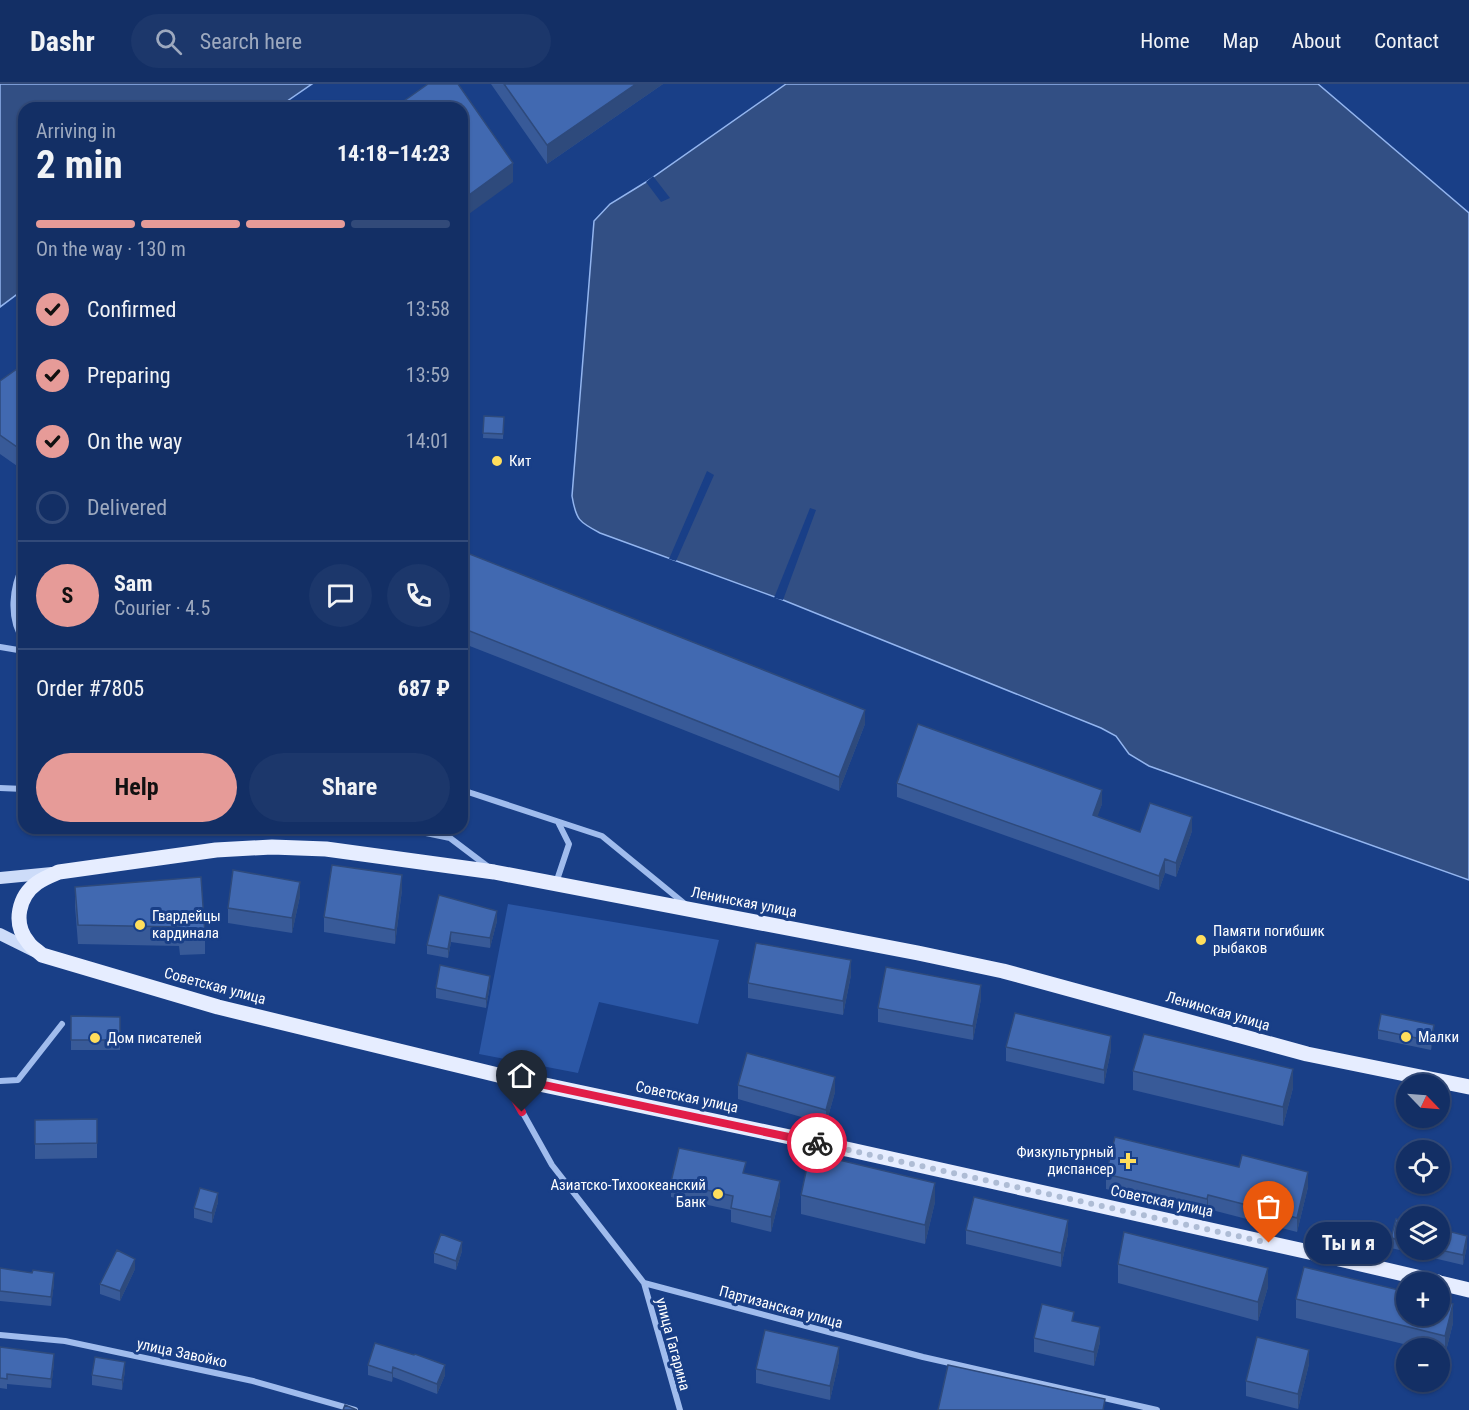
<!DOCTYPE html>
<html lang="en">
<head>
<meta charset="utf-8">
<style>
  :root { --surface:#132f65; --page:#1c376b; --text:#f1f3f6; --muted:#9da9bf; --line:#324a79; --accent:#e69b98 }
  body { margin:0; font-family:"Roboto Condensed",sans-serif; background:var(--page); color:var(--text); height:100vh; display:flex; flex-direction:column; font-size:22px; white-space:nowrap }
  * { box-sizing:border-box; margin:0 }
  p { font-size:20px; color:var(--muted) }
  .icon { flex:none; width:33px; height:33px; fill:none; stroke:currentColor; stroke-width:2; stroke-linecap:round; stroke-linejoin:round }
  .map { position:relative; flex:1; overflow:hidden }
  .details { position:absolute; left:18px; top:18px; width:450px; height:732px; display:flex; flex-direction:column; background:var(--surface); border-radius:18px; box-shadow:0 2px 4px #0004,0 0 0 2px var(--line) }
  .details>* { flex:none }
  .needle { width:39px; rotate:115deg }
  .tools { position:absolute; left:1396px; top:990px; display:grid; gap:12px }
  .tools a { display:grid; place-items:center; width:54px; height:54px; border-radius:50%; background:var(--surface); box-shadow:0 2px 4px #0004,0 0 0 2px var(--line); font-size:30px }
  .pin { position:absolute; display:grid; place-items:center; width:51px; height:51px; color:#fff; margin:-62px -26px; border-radius:50% 50% 50% 0; rotate:-45deg; box-shadow:0 0 6px #0007 }
  .pin .icon { rotate:45deg }
  .courier { position:absolute; display:grid; place-items:center; width:60px; height:60px; margin:-30px; border:4px solid #e11d48; border-radius:50%; background:#fff; color:#222; box-shadow:0 2px 8px #0007 }
  .bubble { position:absolute; height:42px; border-radius:21px; background:var(--surface); box-shadow:0 2px 4px #0004,0 0 0 2px var(--line); font-size:20px; font-weight:700; line-height:42px; text-align:center }
  .summary em { font-style:normal; font-weight:700 }
  .summary div { display:flex; flex-direction:column-reverse }
  .summary { display:flex; align-items:center; justify-content:space-between; height:102px; padding:0 18px }
  h1 { font-size:39px; font-weight:700; line-height:45px }
  .bar { display:grid; grid-template-columns:repeat(4,1fr); gap:9px 6px; align-content:center; height:72px; padding:0 18px }
  .bar i { height:8px; border-radius:4px; background:var(--line) }
  .bar .current { background:var(--accent) }
  .bar p { grid-column:span 4 }
  .line { display:flex; align-items:center; gap:15px; padding:0 18px; border-top:2px solid var(--line) }
  .line div { flex:1 }
  .round { display:grid; place-items:center; flex:none; width:63px; height:63px; border-radius:32px; background:var(--page) }
  ol { padding:0 18px; list-style:none }
  li { display:flex; align-items:center; gap:18px; height:66px }
  li p { margin-inline-start:auto }
  li .icon { padding:6px; border-radius:50%; background:var(--accent); color:#111; stroke-width:4 }
  li:last-child { color:var(--muted) }
  li i { width:33px; height:33px; border:3px solid var(--line); border-radius:50% }
  .cta { display:flex; gap:12px; margin-top:auto; padding:12px 18px }
  .cta a { flex:1; height:69px; border-radius:36px; background:var(--accent); color:#111; font-size:24px; font-weight:700; line-height:69px; text-align:center }
  .cta a+a { background:var(--page); color:var(--text) }
  header { display:flex; align-items:center; gap:36px; box-sizing:border-box; height:84px; padding:0 30px; background:var(--surface); border-bottom:2px solid var(--line) }
  header strong { font-size:28px }
  nav { display:flex; gap:33px; margin-inline-start:auto; font-size:21px }
  .search { width:420px; height:54px; background:var(--page); display:flex; align-items:center; gap:15px; box-sizing:border-box; padding:0 21px; border-radius:33px; color:var(--muted); font-size:22px }
  .map>svg:first-child { display:block }
</style>
</head>
<body>
<header>
<strong>Dashr</strong>
<div class="search"><svg class="icon" aria-label="search" viewBox="0 0 24 24"><circle cx="10" cy="10" r="6"/><path d="M15 15l6 6"/></svg>Search here</div>
<nav><a>Home</a><a>Map</a><a>About</a><a>Contact</a></nav>
</header>
<div class="map">
<svg width="1469" height="1326" viewBox="0 0 1469 1326">
  <rect width="100%" height="100%" fill="#193f87"/>
  <path fill="#2b57a6" d="M508 820 719 856 698 940 599 918 578 989 479 970Z"/>
  <path fill="#324f84" stroke="#93b5ef" stroke-width="1.5" d="M0 0H312L277 24H24V205L0 223Z
    M786 0H1318L1469 129V796L1149 682 1129 670 1116 652 1101 644 783 516 600 449C579 438 576 436 572 412L594 137 610 120 646 98Z"/>
  <path fill="#193f87" d="M653 92 670 114 661 118 646 98Z
    M707 387 714 391 676 477 669 475Z
    M810 424 816 426 783 516 774 514Z"/>
  <g fill="none" stroke-linecap="round" stroke-linejoin="round">
    <path stroke="#a0bced" stroke-width="6" d="M24 479C12 503 8 534 24 557
      M0 563 24 567
      M0 704 24 705
      M462 706 602 752 685 820
      M402 744 450 754 487 782
      M556 799 569 760 558 738
      M504 995 552 1081 644 1199 923 1273 1157 1326
      M0 997 18 996 62 940
      M644 1199 680 1326
      M0 1251 65 1257 253 1297 355 1326"/>
    <path stroke="#cddcf9" stroke-width="12" d="M0 794 52 789
      M0 850 34 867"/>
    <path stroke="#e6edff" stroke-width="15" d="M1438 1198 1318 1170 851 1066 502 992 218 923 42 871C38 867 31 863 28 858 12 839 19 812 37 799 44 794 52 791 59 788L216 766 272 763 326 765 494 788 918 869 1003 887 1307 970 1469 1003
      M1440 1199 1469 1206"/>
  </g>
  <path fill="#385a98" d="M491 0H663L547 80Z
    M24 280V381L20 384 0 370V297Z
    M484 332 504 333 503 355 483 354Z
    M462 467 865 640 839 707 462 559Z
    M897 699 1102 720 1097 732 1140 748 1192 747 1176 793 1165 789 1159 806 897 713Z
    M75 803 205 851V870L180 871 179 862 78 860 75 822Z
    M402 806 395 860 324 848V833Z
    M439 811 497 837 490 864 451 858 448 874 427 870V861Z
    M300 812 292 849 228 839V824Z
    M851 891 843 931 748 914V899Z
    M490 901 486 924 436 914V904Z
    M981 915 973 956 878 938V924Z
    M71 932 120 933V966H71Z
    M1378 946 1434 951 1431 966 1378 955Z
    M1006 963 1111 966 1104 1000 1006 977Z
    M1133 987 1293 1004 1283 1042 1133 1006Z
    M738 1001 835 1008 826 1040 738 1015Z
    M97 1035V1074L35 1075V1036Z
    M1239 1083 1308 1103 1297 1148 1208 1125 1207 1129 1106 1105V1090Z
    M746 1090 780 1112 771 1148 731 1138V1126L671 1113V1098Z
    M801 1111 935 1118 925 1160 801 1130Z
    M218 1118 212 1139 194 1134V1124Z
    M1407 1138V1166H1440L1467 1162 1463 1181 1391 1164V1154Z
    M966 1146 1068 1150 1061 1183 966 1160Z
    M462 1167 456 1186 434 1179V1169Z
    M1118 1180 1268 1203 1258 1237 1118 1199Z
    M0 1184 54 1199 51 1222 0 1217Z
    M135 1185 120 1217 100 1210V1200Z
    M1296 1215 1453 1239 1445 1271 1440 1269V1264H1420L1296 1234Z
    M1074 1237 1100 1258 1094 1282 1034 1268V1254Z
    M375 1259 445 1291 437 1310 393 1293 392 1298 368 1291V1281Z
    M0 1263 54 1279 51 1304 7 1300V1305L0 1304Z
    M839 1277 830 1316 756 1299V1285Z
    M1309 1280 1298 1325 1246 1312V1297Z
    M125 1287 122 1306 92 1301V1291Z"/>
  <path fill="#2e4a7c" d="M636 0H663L547 80V61Z
    M513 79V98L462 135V116Z
    M24 362V381L20 384V365Z
    M865 626V640L839 707V693Z
    M1102 706V720L1093 745V731Z
    M1192 733V747L1176 793V779Z
    M1165 775V789L1159 806V792Z
    M402 791V806L395 860V846Z
    M300 798V812L292 849V834Z
    M497 827V837L490 864V854Z
    M451 848V858L448 874V865Z
    M851 876V891L843 931V917Z
    M490 892V901L486 924V915Z
    M981 901V915L973 956V942Z
    M1434 941V951L1431 966V957Z
    M1111 952V966L1104 1000V986Z
    M1293 985V1004L1283 1042V1023Z
    M835 993V1008L826 1040V1026Z
    M1308 1088V1103L1297 1148V1134Z
    M780 1097V1112L771 1148V1133Z
    M935 1099V1118L925 1160V1141Z
    M218 1109V1118L212 1139V1129Z
    M1208 1111V1125L1207 1129V1115Z
    M1068 1136V1150L1061 1183V1169Z
    M1467 1152V1162L1463 1181V1171Z
    M462 1158V1167L456 1186V1177Z
    M135 1175V1185L120 1217V1207Z
    M1268 1184V1203L1258 1237V1218Z
    M54 1189V1199L51 1222V1213Z
    M1453 1220V1239L1445 1271V1252Z
    M1100 1243V1258L1094 1282V1268Z
    M839 1263V1277L830 1316V1302Z
    M1309 1266V1280L1298 1325V1310Z
    M54 1270V1279L51 1304V1295Z
    M125 1278V1287L122 1306V1296Z
    M445 1281V1291L437 1310V1300Z
    M393 1283V1293L392 1298V1289Z"/>
  <path fill="#4169b1" stroke="#2e4a7c" stroke-width="1.5" d="M428 0H458L513 79 462 116V24H394Z
    M504 0H636L547 61Z
    M24 280V362L20 365 0 351V297Z
    M484 332 504 333 503 350 483 349Z
    M462 467 865 626 839 693 462 544Z
    M918 640 1102 706 1093 731 1140 748 1150 719 1192 733 1176 779 1165 775 1159 792 897 699Z
    M332 781 402 791 395 846 324 833Z
    M233 786 300 798 292 834 228 824Z
    M201 793 205 851 180 852 179 843 78 841 75 803Z
    M439 811 497 827 490 854 451 848 448 865 427 861Z
    M756 859 851 876 843 917 748 899Z
    M440 881 490 892 486 915 436 904Z
    M886 883 981 901 973 942 878 924Z
    M1015 929 1111 952 1104 986 1006 963Z
    M1381 930 1434 941 1431 957 1378 946Z
    M71 932 120 933V956H71Z
    M1144 950 1293 985 1283 1023 1133 987Z
    M747 969 835 993 826 1026 738 1001Z
    M97 1035V1059L35 1060V1036Z
    M1115 1053 1239 1083 1242 1071 1308 1088 1297 1134 1208 1111 1207 1115 1106 1090Z
    M679 1064 746 1078 743 1089 780 1097 771 1133 731 1124 733 1112 671 1098Z
    M810 1069 935 1099 925 1141 801 1111Z
    M200 1104 218 1109 212 1129 194 1124Z
    M974 1113 1068 1136 1061 1169 966 1146Z
    M1396 1135 1407 1138V1158L1391 1154Z
    M1440 1145 1467 1152 1463 1171 1440 1166Z
    M1124 1148 1268 1184 1258 1218 1118 1180Z
    M441 1150 462 1158 456 1177 434 1169Z
    M117 1166 135 1175 120 1207 100 1200Z
    M1304 1183 1407 1208V1232H1440V1216L1453 1220 1445 1252 1296 1215Z
    M0 1184 32 1189 33 1186 54 1189 51 1213 0 1207Z
    M1042 1220 1074 1228 1072 1237 1100 1243 1094 1268 1034 1254Z
    M765 1246 839 1263 830 1302 756 1285Z
    M1257 1253 1309 1266 1298 1310 1246 1297Z
    M375 1259 414 1271 415 1270 445 1281 437 1300 393 1283 392 1289 368 1281Z
    M0 1263 54 1270 51 1295 7 1290V1295L0 1294Z
    M95 1273 125 1278 122 1296 92 1291Z
    M948 1281 1105 1315 1103 1326H938Z
    M345 1321 357 1326H343Z"/>
  <g fill="none" stroke-linecap="round" stroke-linejoin="round">
    <path stroke="#aebcd5" stroke-width="6" stroke-dasharray="0 10.8" d="M817 1059 1269 1159"/>
    <path stroke="#e11d48" stroke-width="8" d="M522 1028 502 992 817 1059"/>
  </g>
  <g fill="#ffde5c" stroke="#193f87" stroke-width="2">
    <circle cx="497" cy="377" r="6"/>
    <circle cx="140" cy="841" r="6"/>
    <circle cx="1201" cy="856" r="6"/>
    <circle cx="1406" cy="953" r="6"/>
    <circle cx="95" cy="954" r="6"/>
    <path d="M1125 1068h6v6h6v6h-6v6h-6v-6h-6v-6h6z"/>
    <circle cx="718" cy="1110" r="6"/>
  </g>
  <g text-anchor="middle" stroke-width="6" stroke-linejoin="round" paint-order="stroke">
    <g font-size="15" fill="#fff" stroke="#193f87" text-anchor="start">
      <text x="509" y="382">Кит</text>
      <text x="152" y="837">Гвардейцы<tspan x="152" dy="17">кардинала</tspan></text>
      <text x="1213" y="852">Памяти погибшик<tspan x="1213" dy="17">рыбаков</tspan></text>
      <text x="1418" y="958">Малки</text>
      <text x="107" y="959">Дом писателей</text>
      <text x="1114" y="1073" text-anchor="end">Физкультурный<tspan x="1114" dy="17">диспансер</tspan></text>
      <text x="706" y="1106" text-anchor="end">Азиатско-Тихоокеанский<tspan x="706" dy="17">Банк</tspan></text>
    </g>
    <g font-size="15" fill="#fff" stroke="#193f87">
      <text transform="translate(744 818) rotate(11)" y="5">Ленинская улица</text>
      <text transform="translate(215 902) rotate(15)" y="5">Советская улица</text>
      <text transform="translate(1218 927) rotate(16)" y="5">Ленинская улица</text>
      <text transform="translate(687 1013) rotate(12)" y="5">Советская улица</text>
      <text transform="translate(1162 1117) rotate(12)" y="5">Советская улица</text>
      <text transform="translate(781 1223) rotate(15)" y="5">Партизанская улица</text>
      <text transform="translate(673 1260) rotate(75)" y="5">улица Гагарина</text>
      <text transform="translate(182 1269) rotate(12)" y="5">улица Завойко</text>
    </g>
  </g>
</svg>
<div class="tools">
<a><svg class="needle" viewBox="-14 -14 28 28"><path d="M0-13l5 13h-10z" fill="#e53935"/><path d="M0 13l5-13h-10z" fill="#9da9bf"/></svg></a>
<a><svg class="icon" aria-label="locate" viewBox="0 0 24 24"><circle cx="12" cy="12" r="6"/><path d="M12 2v4M12 18v4M2 12h4M18 12h4"/></svg></a>
<a><svg class="icon" aria-label="layers" viewBox="0 0 24 24"><path d="M12 4l9 5-9 5-9-5zM3 14l9 5 9-5"/></svg></a>
<a>+</a>
<a>−</a>
</div>
<div class="pin" style="left:1269px;top:1159px;background:#ea580c"><svg class="icon" aria-label="bag" viewBox="0 0 24 24"><path d="M5 8h14l-1 12H6zM9 8a3 3 0 0 1 6 0"/></svg></div>
<div class="pin" style="left:522px;top:1028px;background:#1f2937"><svg class="icon" aria-label="home" viewBox="0 0 24 24"><path d="M3 11l9-7 9 7M6 9v11h12V9"/></svg></div>
<div class="courier" style="left:817px;top:1059px"><svg class="icon" aria-label="bike" viewBox="0 0 24 24"><circle cx="6" cy="16" r="4"/><circle cx="18" cy="16" r="4"/><path d="M6 16l4-8h5l3 8M10 8l3 8H6M13 5h3"/></svg></div>
<div class="bubble" style="left:1305px;top:1138px;width:87px">Ты и я</div>
<section class="details">
<div class="summary"><div><h1>2 min</h1><p>Arriving in</p></div><em>14:18–14:23</em></div>
<div class="bar"><i class="current"></i><i class="current"></i><i class="current"></i><i></i><p>On the way · 130 m</p></div>
<ol>
<li><svg class="icon" aria-label="check" viewBox="0 0 24 24"><path d="M5 12l5 5 9-10"/></svg>Confirmed<p>13:58</p></li>
<li><svg class="icon" aria-label="check" viewBox="0 0 24 24"><path d="M5 12l5 5 9-10"/></svg>Preparing<p>13:59</p></li>
<li><svg class="icon" aria-label="check" viewBox="0 0 24 24"><path d="M5 12l5 5 9-10"/></svg>On the way<p>14:01</p></li>
<li><i></i>Delivered</li>
</ol>
<div class="line" style="height:108px"><b class="round" style="background:var(--accent);color:#111">S</b><div><b>Sam</b><p>Courier · 4.5</p></div><a class="round"><svg class="icon" aria-label="chat" viewBox="0 0 24 24"><path d="M4 5h16v11H9l-5 4z"/></svg></a><a class="round"><svg class="icon" aria-label="phone" viewBox="0 0 24 24"><path d="M5 4h4l2 5-3 2q2 4 5 5l2-3 5 2v4C11 20 4 13 5 4z"/></svg></a></div>
<div class="line" style="height:78px"><div>Order #7805</div><b>687 ₽</b></div>
<div class="cta"><a>Help</a><a>Share</a></div>
</section>
</div>
</body>
</html>
